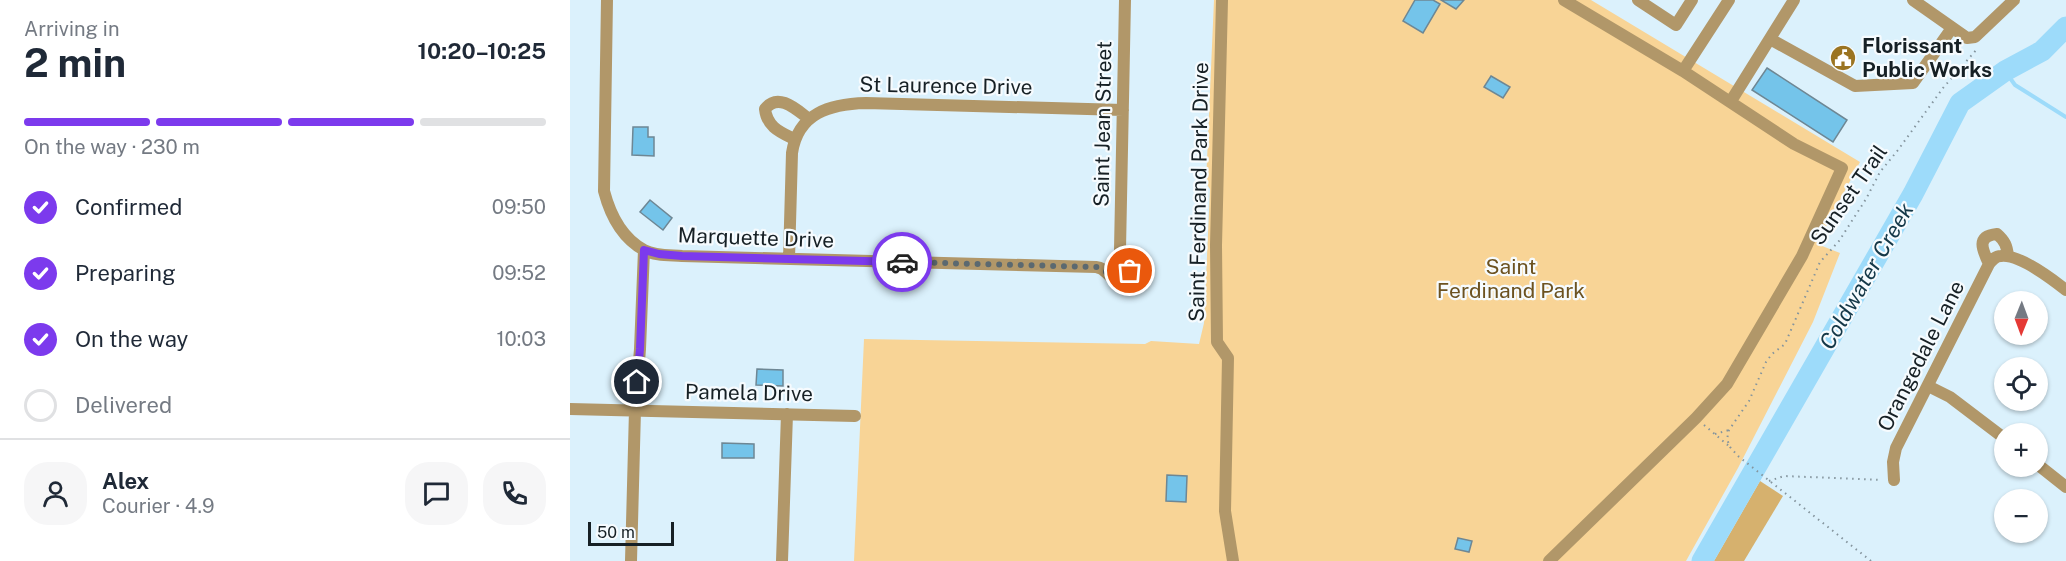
<!DOCTYPE html>
<html lang="en">
<head>
<meta charset="utf-8">
<style>
  :root { --surface:#fff; --page:#f6f6f7; --text:#1f2937; --muted:#747a83; --line:#e0e1e3; --accent:#7c3aed }
  body { margin:0; font-family:"Public Sans",sans-serif; background:var(--page); color:var(--text); height:100vh; display:flex; flex-direction:column; font-size:22px; white-space:nowrap }
  * { box-sizing:border-box; margin:0 }
  p { font-size:20px; color:var(--muted) }
  .icon { flex:none; width:33px; height:33px; fill:none; stroke:currentColor; stroke-width:2; stroke-linecap:round; stroke-linejoin:round }
  .map { position:relative; flex:1; overflow:hidden }
  .sheet { display:flex; flex-direction:column; background:var(--surface); width:570px }
  .sheet>* { flex:none }
  .needle { width:39px; rotate:181deg }
  .controls { position:absolute; left:1424px; top:291px; display:grid; gap:12px }
  .controls a { display:grid; place-items:center; width:54px; height:54px; border-radius:50%; background:var(--surface); box-shadow:0 2px 4px #0004; font-size:30px }
  .scale { position:absolute; left:18px; bottom:15px; width:86px; box-sizing:border-box; padding-left:6px; border:3px solid #162025; border-top:0; font-size:16px; line-height:21px; white-space:nowrap; color:#162025; -webkit-text-stroke:4px #f6fbfe; paint-order:stroke }
  .pin { position:absolute; display:grid; place-items:center; width:51px; height:51px; color:#fff; margin:-26px; border:3px solid #fff; border-radius:50%; box-shadow:0 2px 6px #0007 }
  .courier { position:absolute; display:grid; place-items:center; width:60px; height:60px; margin:-30px; border:4px solid #7c3aed; border-radius:50%; background:#fff; color:#222; box-shadow:0 2px 8px #0007 }
  .summary em { font-style:normal; font-weight:700 }
  .summary div { display:flex; flex-direction:column-reverse }
  .summary { display:flex; align-items:center; justify-content:space-between; height:102px; padding:0 24px }
  h1 { font-size:39px; font-weight:700; line-height:45px }
  .bar { display:grid; grid-template-columns:repeat(4,1fr); gap:9px 6px; align-content:center; height:72px; padding:0 24px }
  .bar i { height:8px; border-radius:4px; background:var(--line) }
  .bar .selected { background:var(--accent) }
  .bar p { grid-column:span 4 }
  .line { display:flex; align-items:center; gap:15px; padding:0 24px; border-top:2px solid var(--line) }
  .line div { flex:1 }
  .round { display:grid; place-items:center; flex:none; width:63px; height:63px; border-radius:24px; background:var(--page) }
  ol { padding:0 24px; list-style:none }
  li { display:flex; align-items:center; gap:18px; height:66px }
  li p { margin-inline-start:auto }
  li .icon { padding:6px; border-radius:50%; background:var(--accent); color:#fff; stroke-width:4 }
  li:last-child { color:var(--muted) }
  li i { width:33px; height:33px; border:3px solid var(--line); border-radius:50% }
  main { display:flex; flex:1; min-height:0 }
  .map>svg:first-child { display:block }
</style>
</head>
<body>
<main>
<section class="sheet">
<div class="summary"><div><h1>2 min</h1><p>Arriving in</p></div><em>10:20–10:25</em></div>
<div class="bar"><i class="selected"></i><i class="selected"></i><i class="selected"></i><i></i><p>On the way · 230 m</p></div>
<ol>
<li><svg class="icon" aria-label="check" viewBox="0 0 24 24"><path d="M5 12l5 5 9-10"/></svg>Confirmed<p>09:50</p></li>
<li><svg class="icon" aria-label="check" viewBox="0 0 24 24"><path d="M5 12l5 5 9-10"/></svg>Preparing<p>09:52</p></li>
<li><svg class="icon" aria-label="check" viewBox="0 0 24 24"><path d="M5 12l5 5 9-10"/></svg>On the way<p>10:03</p></li>
<li><i></i>Delivered</li>
</ol>
<div class="line" style="height:108px"><a class="round"><svg class="icon" aria-label="person" viewBox="0 0 24 24"><circle cx="12" cy="8" r="4"/><path d="M4 21q1-7 8-7t8 7"/></svg></a><div><b>Alex</b><p>Courier · 4.9</p></div><a class="round"><svg class="icon" aria-label="chat" viewBox="0 0 24 24"><path d="M4 5h16v11H9l-5 4z"/></svg></a><a class="round"><svg class="icon" aria-label="phone" viewBox="0 0 24 24"><path d="M5 4h4l2 5-3 2q2 4 5 5l2-3 5 2v4C11 20 4 13 5 4z"/></svg></a></div>
</section>
<div class="map">
<svg width="1496" height="561" viewBox="0 0 1496 561">
  <rect width="100%" height="100%" fill="#dbf1fc"/>
  <path fill="#f8d496" d="M644 0H1021L1290 162 1247 244 1270 253 1243 322 1168 468 1116 561H284L294 339 575 344 581 341 629 344 634 323 640 189 636 183Z"/>
  <path fill="#d6b16e" d="M1190 481 1213 496 1174 561H1144Z"/>
  <g fill="none" stroke-linecap="round" stroke-linejoin="round">
    <path stroke="#9ddbfa" stroke-width="4" d="M1435 71 1445 85 1496 117"/>
    <path stroke="#9ddbfa" stroke-width="21" d="M1132 561 1343 194 1390 103 1435 71 1472 51 1496 27"/>
  </g>
  <path fill="#74c4ea" stroke="#6e8794" stroke-width="1.5" d="M845 0H863L870 4 853 33 833 21Z
    M871 0H894L886 9Z
    M1197 68 1277 120 1263 142 1182 90Z
    M921 76 940 87 933 98 914 87Z
    M63 127H78V137H84V156L62 155Z
    M80 200 102 218 93 230 70 212Z
    M187 369 213 370V386L186 385Z
    M152 443 184 444V458H152Z
    M597 475 617 476 616 502 596 501Z
    M888 538 902 541 899 552 885 549Z"/>
  <g fill="none" stroke-linecap="round" stroke-linejoin="round">
    <path stroke="#84949d" stroke-width="2" stroke-dasharray="1.5 4.5" stroke-linecap="butt" d="M1134 425 1160 447
      M1145 434 1159 430
      M1199 481 1214 476 1312 480
      M1301 561 1168 456 1160 447 1157 439 1159 430 1179 401 1196 362 1202 354 1215 344 1250 262 1269 241 1296 199 1310 172 1328 150 1373 88 1407 49"/>
    <path stroke="#b19769" stroke-width="12" d="M37 0 34 191C40 214 52 238 74 250 85 256 100 255 112 256L526 267C534 268 535 272 541 277 550 283 562 276 560 265 559 259 553 254 550 249L555 0
      M652 0 646 245 647 342 658 358 655 511 663 561
      M1068 0 1106 25 1122 0
      M1343 0 1397 38 1405 37 1444 0
      M1200 39 1285 86 1343 83 1382 28
      M1113 71 1159 0
      M1161 101 1224 0
      M224 139C210 132 197 127 195 109 208 92 226 109 239 119
      M219 259 222 153C228 113 260 104 296 103L553 110
      M1419 264C1412 249 1406 236 1427 234 1435 241 1437 246 1438 256
      M1358 386 1380 397 1434 438
      M0 409 285 416
      M1467 464 1496 487
      M1324 480 1323 462 1326 448 1419 264C1422 260 1425 256 1431 256 1449 254 1482 279 1496 290
      M61 561 65 410 70 349 74 250
      M212 561 217 414
      M979 561 1126 418 1157 384 1232 256 1272 168 1224 144 1113 71 994 0"/>
  </g>
  <g fill="none" stroke-linecap="round" stroke-linejoin="round">
    <path stroke="#5b6970" stroke-width="6" stroke-dasharray="0 10.8" d="M332 262 526 267C540 269 547 292 560 271"/>
    <path stroke="#7c3aed" stroke-width="8" d="M67 382 70 349 74 250 89 254 112 256 332 262"/>
  </g>
  <defs>
    <g id="civic-disc" transform="scale(1.35)"><circle r="9.5" fill="#9b7421" stroke="#f6fbfe"/><path d="M-.6-6.5H3V-4.5H.6V-3L4-1V1h2V6H-6V1h2V-1L-.6-3ZM-1.2 2.5V6h2.4V2.5Z" fill="#fff"/></g>
  </defs>
  <g fill-rule="evenodd">
    <use href="#civic-disc" x="1273" y="58"/>
  </g>
  <g text-anchor="middle" stroke-width="4.5" stroke-linejoin="round" paint-order="stroke">
    <g font-size="21" font-weight="bold" fill="#162025" stroke="#f6fbfe" text-anchor="start">
      <text x="1292" y="53">Florissant<tspan x="1292" dy="24">Public Works</tspan></text>
    </g>
    <g font-size="21" fill="#162025" stroke="#f6fbfe">
      <text transform="translate(376 86) rotate(1)" y="7">St Laurence Drive</text>
      <text transform="translate(533 124) rotate(-89)" y="7">Saint Jean Street</text>
      <text transform="translate(629 192) rotate(-89)" y="7">Saint Ferdinand Park Drive</text>
      <text transform="translate(1279 195) rotate(-55)" y="7">Sunset Trail</text>
      <text transform="translate(186 238) rotate(2)" y="7">Marquette Drive</text>
      <text transform="translate(1351 356) rotate(-63)" y="7">Orangedale Lane</text>
      <text transform="translate(179 393) rotate(1)" y="7">Pamela Drive</text>
    </g>
    <g font-size="21" fill="#6c5220" stroke="#f6fbfe">
      <text x="941" y="274">Saint<tspan x="941" dy="24">Ferdinand Park</tspan></text>
    </g>
    <g font-size="22" font-style="italic" fill="#143848" stroke="#f6fbfe">
      <text transform="translate(1296 276) rotate(-60)" y="8">Coldwater Creek</text>
    </g>
  </g>
</svg>
<div class="controls">
<a><svg class="needle" viewBox="-14 -14 28 28"><path d="M0-13l5 13h-10z" fill="#e53935"/><path d="M0 13l5-13h-10z" fill="#747a83"/></svg></a>
<a><svg class="icon" aria-label="locate" viewBox="0 0 24 24"><circle cx="12" cy="12" r="6"/><path d="M12 2v4M12 18v4M2 12h4M18 12h4"/></svg></a>
<a>+</a>
<a>−</a>
</div>
<div class="scale">50 m</div>
<div class="pin" style="left:560px;top:271px;background:#ea580c"><svg class="icon" aria-label="bag" viewBox="0 0 24 24"><path d="M5 8h14l-1 12H6zM9 8a3 3 0 0 1 6 0"/></svg></div>
<div class="pin" style="left:67px;top:382px;background:#1f2937"><svg class="icon" aria-label="home" viewBox="0 0 24 24"><path d="M3 11l9-7 9 7M6 9v11h12V9"/></svg></div>
<div class="courier" style="left:332px;top:262px"><svg class="icon" aria-label="car" viewBox="0 0 24 24"><path d="M5 17H2v-5l4-1 3-4h7l3 4 3 1v5h-3M9 17h6M6 11h13"/><circle cx="7" cy="17" r="2"/><circle cx="17" cy="17" r="2"/></svg></div>
</div>
</main>
</body>
</html>
